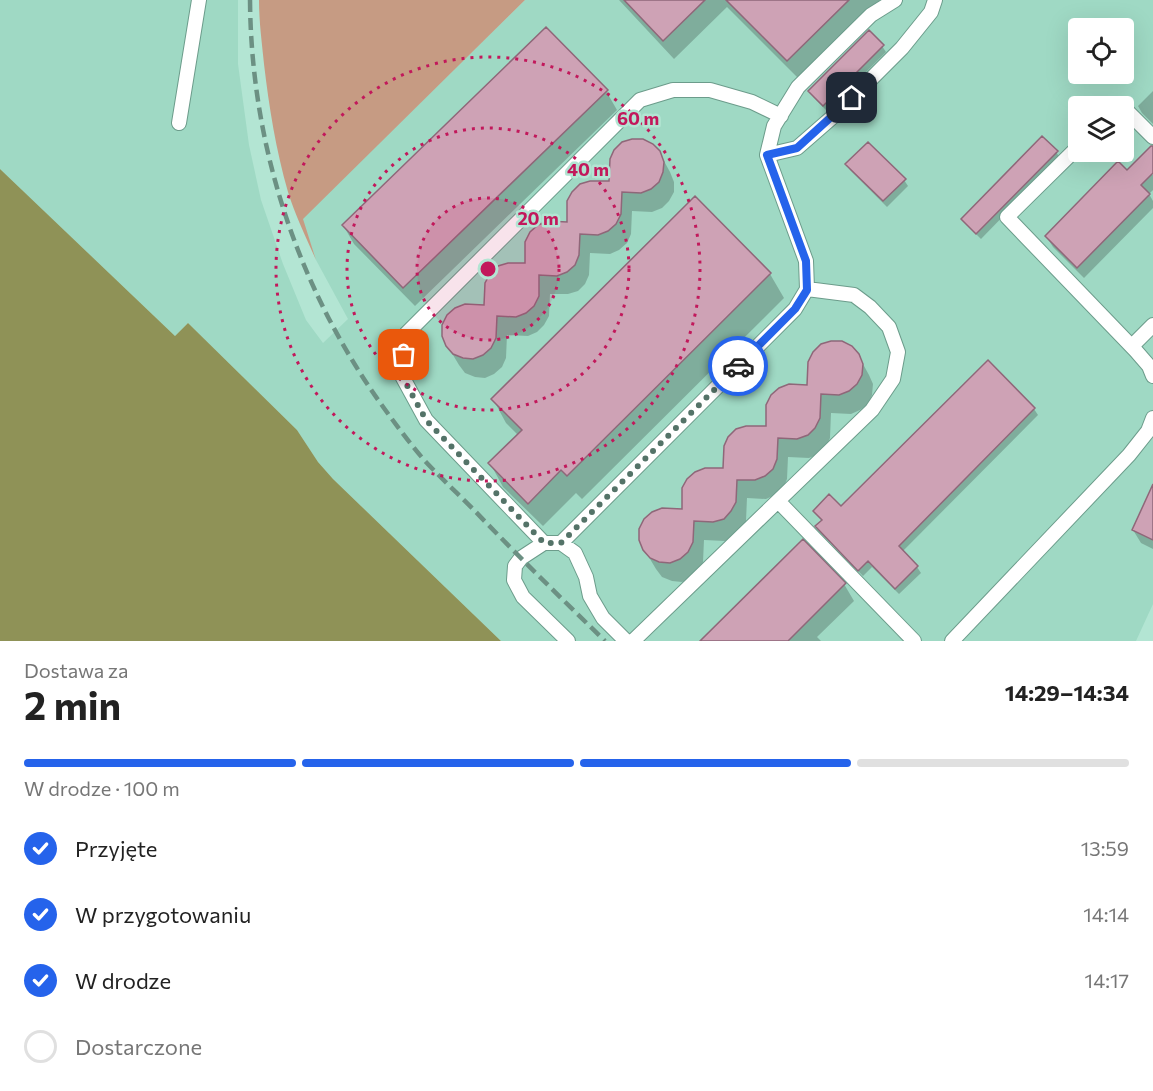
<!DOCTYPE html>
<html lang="pl">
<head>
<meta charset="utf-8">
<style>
  :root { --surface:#fff; --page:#f2f2f2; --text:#222; --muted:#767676; --line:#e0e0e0; --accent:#2563eb }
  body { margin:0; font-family:Commissioner,sans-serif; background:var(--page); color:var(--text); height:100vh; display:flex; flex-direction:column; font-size:22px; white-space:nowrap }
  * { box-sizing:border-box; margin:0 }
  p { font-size:20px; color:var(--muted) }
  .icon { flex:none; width:33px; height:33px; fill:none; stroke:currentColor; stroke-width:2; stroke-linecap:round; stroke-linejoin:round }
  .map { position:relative; height:641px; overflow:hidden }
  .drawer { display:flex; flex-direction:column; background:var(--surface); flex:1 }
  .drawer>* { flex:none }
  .buttons { position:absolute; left:1068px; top:18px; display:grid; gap:12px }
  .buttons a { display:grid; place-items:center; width:66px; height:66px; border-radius:6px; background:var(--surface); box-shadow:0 6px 24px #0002; font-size:30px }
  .pin { position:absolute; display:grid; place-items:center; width:51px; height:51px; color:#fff; margin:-26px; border-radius:12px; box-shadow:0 3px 9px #0006 }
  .courier { position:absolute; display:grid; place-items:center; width:60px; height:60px; margin:-30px; border:4px solid #2563eb; border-radius:50%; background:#fff; color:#222; box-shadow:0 2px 8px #0007 }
  .summary em { font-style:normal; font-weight:700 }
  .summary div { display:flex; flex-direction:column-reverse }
  .summary { display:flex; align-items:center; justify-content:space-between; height:102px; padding:0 24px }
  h1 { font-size:39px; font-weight:700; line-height:45px }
  .bar { display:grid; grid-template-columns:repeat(4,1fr); gap:9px 6px; align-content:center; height:72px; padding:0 24px }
  .bar i { height:8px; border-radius:4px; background:var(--line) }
  .bar .selected { background:var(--accent) }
  .bar p { grid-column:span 4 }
  ol { padding:0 24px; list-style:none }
  li { display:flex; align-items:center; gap:18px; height:66px }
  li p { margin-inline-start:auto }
  li .icon { padding:6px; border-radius:50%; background:var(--accent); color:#fff; stroke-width:4 }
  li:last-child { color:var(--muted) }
  li i { width:33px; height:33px; border:3px solid var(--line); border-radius:50% }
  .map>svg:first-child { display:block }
</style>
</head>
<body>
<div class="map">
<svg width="1153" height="641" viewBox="0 0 1153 641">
  <rect width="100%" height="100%" fill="#b3e5d3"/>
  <path fill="#9fd9c4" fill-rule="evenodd" d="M0 0H238V64L249 145 261 200 283 264 306 320 323 343 348 319 316 260 302 219 525 0H1153V604L1136 641H501L333 479 318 462 297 430 188 323 175 336 0 169ZM1078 28H1124V74H1078ZM1078 106H1124V152H1078Z"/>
  <path fill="#c69b83" d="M259 0H525L303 219 316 260C306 237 295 215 288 192 276 150 269 107 264 64 262 43 259 22 259 0Z"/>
  <path fill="#8f9257" d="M0 169 175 336 188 323 297 430 318 462 333 479 501 641H0Z"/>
  <path fill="#0003" d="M619 0H880L799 79 727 7 674 59Z
    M882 46 886 52 827 111 814 98 810 92Z
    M606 91 617 110 415 306 354 244 343 225Z
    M1153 91V124L1142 113 1138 106Z
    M659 152 670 172 674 182V192L669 201 662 208 652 212 632 211 631 234 627 243 619 250 610 254 590 253 589 275 585 284 578 291 568 294H550L549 316 544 325 537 332 528 336 507 335 506 358 502 367 494 374 485 378 475 377 465 373 459 365 447 345 526 265 610 183Z
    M1056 152 1060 158 981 239 967 225 963 219Z
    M1138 160 1153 175V190L1149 194 1153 201V208L1084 278 1053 247 1046 236 1127 172Z
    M847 164 904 180 908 186 887 207 850 170Z
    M695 198 770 274 784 298 582 499 576 493 543 526 503 487 490 463 518 435 506 423 493 399Z
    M858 355 869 375 873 384 872 395 868 404 860 410 851 414 831 413 830 438 826 447 819 454 809 458 788 457 787 479 783 489 775 495 766 499 747 498 746 521 742 531 734 538 725 541 704 540 703 562 699 571 691 578 682 582 672 581 662 577 656 569 644 549 809 387Z
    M988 362 1034 409 1038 415 902 552 917 567 921 573 899 594 872 567 863 576 821 533 817 527 822 521 815 511 841 508Z
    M1153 495V549L1141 543 1133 530Z
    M802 541 844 584 854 601 817 637 821 641H703Z"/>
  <path fill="#cea2b5" stroke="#8f6779" stroke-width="1.5" d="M624 0H705L663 41Z
    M726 0H849L787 61Z
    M546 27 608 90 403 288 342 225Z
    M869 30 884 45 823 106 808 91Z
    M1042 136 1058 151 976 234 961 219Z
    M632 139H643L653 144 660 151 664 162 663 172 659 182 651 189 641 193 622 192 621 214 616 224 608 231 598 235 580 234 579 255 575 265 567 272 557 276 539 275V296L534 306 526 313 516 317 497 316 496 338 491 348 483 355 473 359 463 358 453 354 446 346 442 336V325L447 315 455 308 465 304 484 305 485 283 490 274 498 266 508 263H525V242L530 232 538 225 548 221 567 222V201L572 192 580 184 590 181H609L610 159 614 150 622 142Z
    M868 142 906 179 883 201 845 164Z
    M1151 146H1153V173L1141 185 1150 194 1077 268 1045 236 1118 161 1127 170Z
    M695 196 771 273 567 476 561 470 528 504 488 463 522 430 491 399Z
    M831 341H842L852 346 859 354 863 364 862 375 857 384 849 391 839 395 821 394 820 418 815 428 808 435 797 439 778 438 777 459 773 469 765 476 755 480H737L736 502 731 511 724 519 713 522 694 521 693 542 688 552 680 559 670 563 659 562 650 558 643 550 639 540V529L644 519 652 512 662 508 682 509V488L687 479 695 472 705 468H723L724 446 728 437 736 429 746 426H766V405L771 395 779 388 789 384 807 385 808 362 813 352 821 344Z
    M988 360 1035 408 899 546 918 566 895 589 868 561 858 571 815 526 822 520 813 511 829 494 841 506Z
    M1153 484V540L1132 530Z
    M803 539 846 583 788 641H700Z"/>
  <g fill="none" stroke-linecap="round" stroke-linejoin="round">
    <g stroke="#6c9c8b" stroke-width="16">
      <path id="lane" d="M1124 108 1153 137
        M179 123 199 0
        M1078 147 1007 217 1136 351 1149 366 1153 376
        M767 155 797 148 836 114 902 48 931 12 935 0
        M1132 346 1153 325
        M778 501 914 641
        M544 543 426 420 402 376 406 334 640 100 673 90H710L752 102 781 116
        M561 543 795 309 807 289 806 261 767 155 774 126 798 87 871 15 895 0
        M568 641 523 597 514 580 515 566 521 558 544 543H561L575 553 586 577 590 596 603 618 626 641
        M633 641 872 410 893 379 898 352 889 327 870 307 854 295 807 289
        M952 641 1129 455 1148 431 1153 418"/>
    </g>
    <use href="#lane" stroke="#fff" stroke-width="14"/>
    <path stroke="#6c9083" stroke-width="4.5" stroke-dasharray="12 6" stroke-linecap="butt" d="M250 0C251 149 300 295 389 415 400 430 412 446 425 461 441 478 457 493 473 509 516 554 560 597 605 641"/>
  </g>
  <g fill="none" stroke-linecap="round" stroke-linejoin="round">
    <path stroke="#547368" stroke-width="6" stroke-dasharray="0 10.8" d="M404 355 402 376 426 420 544 543H561L738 366"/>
    <path stroke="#2563eb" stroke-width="8" d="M738 366 795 309 807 290 806 261 767 155 797 148 852 98"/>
  </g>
  <circle cx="488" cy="269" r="71" fill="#c2185b" fill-opacity=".12"/>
  <g fill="none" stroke="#c2185b" stroke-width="3" stroke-dasharray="3 6">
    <circle cx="488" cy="269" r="71"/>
    <circle cx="488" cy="269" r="141"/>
    <circle cx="488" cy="269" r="212"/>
  </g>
  <circle cx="488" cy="269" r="9" fill="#c2185b" stroke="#b3e5d3" stroke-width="3"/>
  <g font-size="18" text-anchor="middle" font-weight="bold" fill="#c2185b" stroke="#b3e5d3" stroke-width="5" stroke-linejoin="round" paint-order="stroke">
    <text x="638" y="125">60 m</text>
    <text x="588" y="176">40 m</text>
    <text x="538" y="225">20 m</text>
  </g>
</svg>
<div class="buttons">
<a><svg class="icon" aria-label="locate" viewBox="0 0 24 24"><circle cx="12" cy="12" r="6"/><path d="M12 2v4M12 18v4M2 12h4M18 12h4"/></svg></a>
<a><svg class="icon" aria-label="layers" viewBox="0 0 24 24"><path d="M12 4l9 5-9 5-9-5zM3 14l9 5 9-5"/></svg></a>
</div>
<div class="pin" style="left:404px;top:355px;background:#ea580c"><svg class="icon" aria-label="bag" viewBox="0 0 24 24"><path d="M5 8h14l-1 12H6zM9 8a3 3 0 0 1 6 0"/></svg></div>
<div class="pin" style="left:852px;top:98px;background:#1f2937"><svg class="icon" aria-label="home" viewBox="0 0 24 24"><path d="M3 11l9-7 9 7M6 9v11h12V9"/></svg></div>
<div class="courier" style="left:738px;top:366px"><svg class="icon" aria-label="car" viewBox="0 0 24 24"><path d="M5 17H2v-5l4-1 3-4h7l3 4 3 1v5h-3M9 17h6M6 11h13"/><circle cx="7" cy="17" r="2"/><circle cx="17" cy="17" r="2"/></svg></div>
</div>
<section class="drawer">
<div class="summary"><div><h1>2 min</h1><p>Dostawa za</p></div><em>14:29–14:34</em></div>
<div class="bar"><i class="selected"></i><i class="selected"></i><i class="selected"></i><i></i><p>W drodze · 100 m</p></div>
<ol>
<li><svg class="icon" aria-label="check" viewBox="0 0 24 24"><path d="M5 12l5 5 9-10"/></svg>Przyjęte<p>13:59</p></li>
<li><svg class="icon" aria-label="check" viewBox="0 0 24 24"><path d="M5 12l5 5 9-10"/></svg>W przygotowaniu<p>14:14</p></li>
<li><svg class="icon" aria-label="check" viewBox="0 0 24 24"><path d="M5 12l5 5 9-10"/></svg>W drodze<p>14:17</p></li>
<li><i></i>Dostarczone</li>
</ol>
</section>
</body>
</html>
